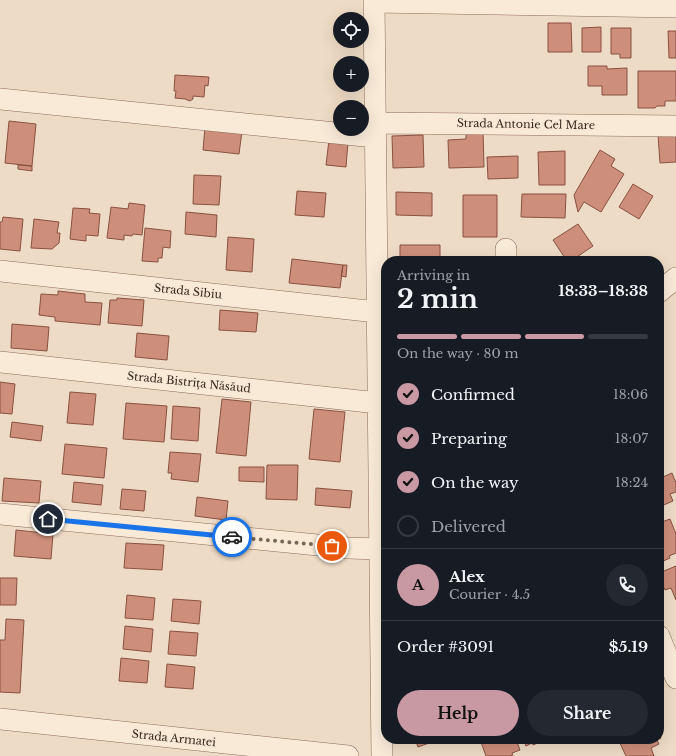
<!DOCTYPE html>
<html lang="en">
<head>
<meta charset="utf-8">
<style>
  :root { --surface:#171b24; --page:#242831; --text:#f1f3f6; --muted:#9ea1a6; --line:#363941; --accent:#c999a3 }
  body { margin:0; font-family:"Libre Baskerville",serif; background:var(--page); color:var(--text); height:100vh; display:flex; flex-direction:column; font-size:15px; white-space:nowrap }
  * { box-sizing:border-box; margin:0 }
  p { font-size:13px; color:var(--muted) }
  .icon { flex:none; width:22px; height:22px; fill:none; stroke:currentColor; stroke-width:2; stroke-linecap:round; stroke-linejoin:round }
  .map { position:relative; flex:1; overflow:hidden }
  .drawer { position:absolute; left:381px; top:256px; width:283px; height:488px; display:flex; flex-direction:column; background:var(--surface); border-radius:16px; box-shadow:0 4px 16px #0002 }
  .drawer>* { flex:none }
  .buttons { position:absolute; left:333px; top:12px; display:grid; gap:8px }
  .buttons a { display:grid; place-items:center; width:36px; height:36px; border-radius:50%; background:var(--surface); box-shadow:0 4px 16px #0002; font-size:20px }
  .pin { position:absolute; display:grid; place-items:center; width:34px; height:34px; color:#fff; margin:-17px; border:2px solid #fff; border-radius:50%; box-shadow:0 1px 4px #0007 }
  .courier { position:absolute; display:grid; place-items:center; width:40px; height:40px; margin:-20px; border:3px solid #1a73e8; border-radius:50%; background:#fff; color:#222; box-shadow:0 1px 5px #0007 }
  .overview em { font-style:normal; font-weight:700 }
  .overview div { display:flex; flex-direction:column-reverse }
  .overview { display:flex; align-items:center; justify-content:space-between; height:68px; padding:0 16px }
  h1 { font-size:26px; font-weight:700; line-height:30px }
  .bar { display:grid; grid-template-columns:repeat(4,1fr); gap:6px 4px; align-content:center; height:48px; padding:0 16px }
  .bar i { height:5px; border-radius:3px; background:var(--line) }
  .bar .on { background:var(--accent) }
  .bar p { grid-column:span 4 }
  .line { display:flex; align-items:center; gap:10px; padding:0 16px; border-top:1px solid var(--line) }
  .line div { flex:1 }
  .round { display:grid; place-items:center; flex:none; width:42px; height:42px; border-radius:21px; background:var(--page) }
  ol { padding:0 16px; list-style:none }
  li { display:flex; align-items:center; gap:12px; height:44px }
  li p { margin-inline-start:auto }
  li .icon { padding:4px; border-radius:50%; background:var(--accent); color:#111; stroke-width:4 }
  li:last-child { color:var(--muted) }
  li i { width:22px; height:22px; border:2px solid var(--line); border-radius:50% }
  .action { display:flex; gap:8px; margin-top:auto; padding:8px 16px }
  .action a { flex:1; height:46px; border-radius:24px; background:var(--accent); color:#111; font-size:16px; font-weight:700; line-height:46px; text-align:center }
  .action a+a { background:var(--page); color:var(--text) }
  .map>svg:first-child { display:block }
</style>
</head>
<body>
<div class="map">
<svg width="676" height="756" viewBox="0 0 676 756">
  <rect width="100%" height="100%" fill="#eedbc5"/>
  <path fill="#cd8f7b" stroke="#895140" d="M548 23H571L572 52H548Z
    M601 27V52H582V28Z
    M611 28H631V58H620V54H611Z
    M668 31H676V58H669Z
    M588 66H607V69L627 68V95H602V86H588Z
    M638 71H676V101H665V106H657L655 108H638Z
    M175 75 209 77 208 86 205 85 204 97 193 96V99L190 101 185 99 175 98 176 91H174Z
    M9 121 36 124 32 166 5 163Z
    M205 127 242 131 239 154 203 150Z
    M466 131H483L484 167 449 168 448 140 466 139Z
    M423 135 424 167 393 168 392 136Z
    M658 135H676V162L660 163Z
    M329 140 348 142 346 167 326 165Z
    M600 150 615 159 611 166 624 174 601 212 584 202 578 212 574 195Z
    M565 151V185H539L538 152Z
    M518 156V178L488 179 487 157Z
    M18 165 32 166V171L18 169Z
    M194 175 221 176 219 205 193 204Z
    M633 184 653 196 639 219 619 207Z
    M297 191 326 193 324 217 295 215Z
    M396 192 432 193V216L396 215Z
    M522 194H566L565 218 521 217Z
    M463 195H497V237H463Z
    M129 203 145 205 142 235 133 234 132 236 124 235V240L107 238 111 207 128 209Z
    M73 208 90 209 89 213 100 214 98 236 86 235V241L70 239Z
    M186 212 217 215 216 237 185 234Z
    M3 217 23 219 20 251 0 249V222H2Z
    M34 219 59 222 57 233H60L59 243 52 249 31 248Z
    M578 224 593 246 571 261H567L553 240Z
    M145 228 171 231 170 248 163 247 162 258H158V262L142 261Z
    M228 237 254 239 252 272 226 270Z
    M400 245H440V261H400Z
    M292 259 343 265 340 288 289 283Z
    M343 265H347L346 277 341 276Z
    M58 291 85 294V302L102 303 100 325 55 321V317L39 315 41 294 58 295Z
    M117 298 144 300 142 326 108 323 110 300H117Z
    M220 310 258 313 256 332 219 330Z
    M12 324 49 327 47 351 11 348Z
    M137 333 169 336 167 360 135 357Z
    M0 382 15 384 12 414 0 413Z
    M70 392 96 394 93 425 67 423Z
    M222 399 251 402 246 456 216 453Z
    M126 403 167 406 164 442 123 439Z
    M173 406 200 408 198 441 171 439Z
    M314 409 345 412 340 462 309 459Z
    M12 422 43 426 41 441 10 437Z
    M65 444 107 448 104 478 62 474Z
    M170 452 201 454 198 482 171 479 172 473H168Z
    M267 465H298L297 500 266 499Z
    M239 467H264V482L239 481Z
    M672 473 676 483V492L670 494 673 501 659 507V476L662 475 663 477Z
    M4 478 41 481 39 503 2 501Z
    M74 482 103 485 101 505 72 502Z
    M316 488 352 491 350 508 315 505Z
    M122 489 146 491 144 511 120 509Z
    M197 497 228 501 226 520 195 516Z
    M670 519 676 534V553L669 556 670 558 659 563V523Z
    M16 530 53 534 51 559 14 556Z
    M126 543 164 545 162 570 124 568Z
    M676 566V600L671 588 665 590 659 576V573Z
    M0 578H17L16 605H0Z
    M127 595 155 598 153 620 125 618Z
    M173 599 201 601 199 624 171 621Z
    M6 619 24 620 20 693 0 692V640H5Z
    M125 626 153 629 151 652 123 649Z
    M170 631 198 633 196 656 168 654Z
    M121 658 149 661 147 683 119 681Z
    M167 664 195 667 193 689 165 687Z
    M659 732 661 738 657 740 659 744 651 748 654 756H626L618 739H659Z
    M413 739H431L432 742 418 747 415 739Z
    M490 739H516L520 750 512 753 513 755 510 756H486L481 742Z
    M523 739H541L539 740 540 742 533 745 532 743 526 746Z"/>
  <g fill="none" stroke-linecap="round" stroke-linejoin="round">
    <g stroke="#8a6c5b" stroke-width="22">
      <path id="minor" d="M374 0 382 756
        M374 2 676 7
        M0 99 375 137
        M375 123 676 126
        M506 249V261
        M0 271 377 312
        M659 292 676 278
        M0 362 378 403
        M0 514 348 548 380 549
        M659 636 676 678
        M0 719 348 756"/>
    </g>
    <use href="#minor" stroke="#f9ead8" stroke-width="21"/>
  </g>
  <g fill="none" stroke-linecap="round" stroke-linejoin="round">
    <path stroke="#796659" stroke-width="4" stroke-dasharray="0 7.2" d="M232 537 332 546"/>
    <path stroke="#1a73e8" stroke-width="5" d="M48 519 232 537"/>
  </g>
  <g text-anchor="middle" stroke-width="3" stroke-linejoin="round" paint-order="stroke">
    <g font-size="11" fill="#3a271f" stroke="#f6e7d5">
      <text transform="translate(526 124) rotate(1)" y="4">Strada Antonie Cel Mare</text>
      <text transform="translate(188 291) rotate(6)" y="4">Strada Sibiu</text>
      <text transform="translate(189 382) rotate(6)" y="4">Strada Bistrița Năsăud</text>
      <text transform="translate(174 738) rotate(6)" y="4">Strada Armatei</text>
    </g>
  </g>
</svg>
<div class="buttons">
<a><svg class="icon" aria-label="locate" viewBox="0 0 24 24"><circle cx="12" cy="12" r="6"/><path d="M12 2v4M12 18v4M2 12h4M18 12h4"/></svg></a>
<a>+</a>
<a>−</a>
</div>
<div class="pin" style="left:332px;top:546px;background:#ea580c"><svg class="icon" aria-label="bag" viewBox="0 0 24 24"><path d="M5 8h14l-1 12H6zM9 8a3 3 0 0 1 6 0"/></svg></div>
<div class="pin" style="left:48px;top:519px;background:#1f2937"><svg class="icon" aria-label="home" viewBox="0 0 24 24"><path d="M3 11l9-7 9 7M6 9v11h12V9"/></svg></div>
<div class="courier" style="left:232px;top:537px"><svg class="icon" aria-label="car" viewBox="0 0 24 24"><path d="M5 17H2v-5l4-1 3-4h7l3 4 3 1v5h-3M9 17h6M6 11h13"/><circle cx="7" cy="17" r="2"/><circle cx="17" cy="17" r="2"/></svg></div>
<section class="drawer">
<div class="overview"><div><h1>2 min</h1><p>Arriving in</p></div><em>18:33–18:38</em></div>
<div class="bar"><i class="on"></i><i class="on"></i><i class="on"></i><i></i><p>On the way · 80 m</p></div>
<ol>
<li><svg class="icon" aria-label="check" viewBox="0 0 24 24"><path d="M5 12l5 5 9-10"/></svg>Confirmed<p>18:06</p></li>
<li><svg class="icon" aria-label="check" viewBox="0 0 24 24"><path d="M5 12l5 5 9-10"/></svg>Preparing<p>18:07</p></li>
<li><svg class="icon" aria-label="check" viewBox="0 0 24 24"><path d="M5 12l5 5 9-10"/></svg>On the way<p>18:24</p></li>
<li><i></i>Delivered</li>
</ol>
<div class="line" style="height:72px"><b class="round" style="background:var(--accent);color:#111">A</b><div><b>Alex</b><p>Courier · 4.5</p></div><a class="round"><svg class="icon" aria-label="phone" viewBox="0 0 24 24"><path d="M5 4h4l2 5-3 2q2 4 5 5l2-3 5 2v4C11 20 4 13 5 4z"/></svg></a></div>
<div class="line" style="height:52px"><div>Order #3091</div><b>$5.19</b></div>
<div class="action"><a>Help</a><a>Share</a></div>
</section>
</div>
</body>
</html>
